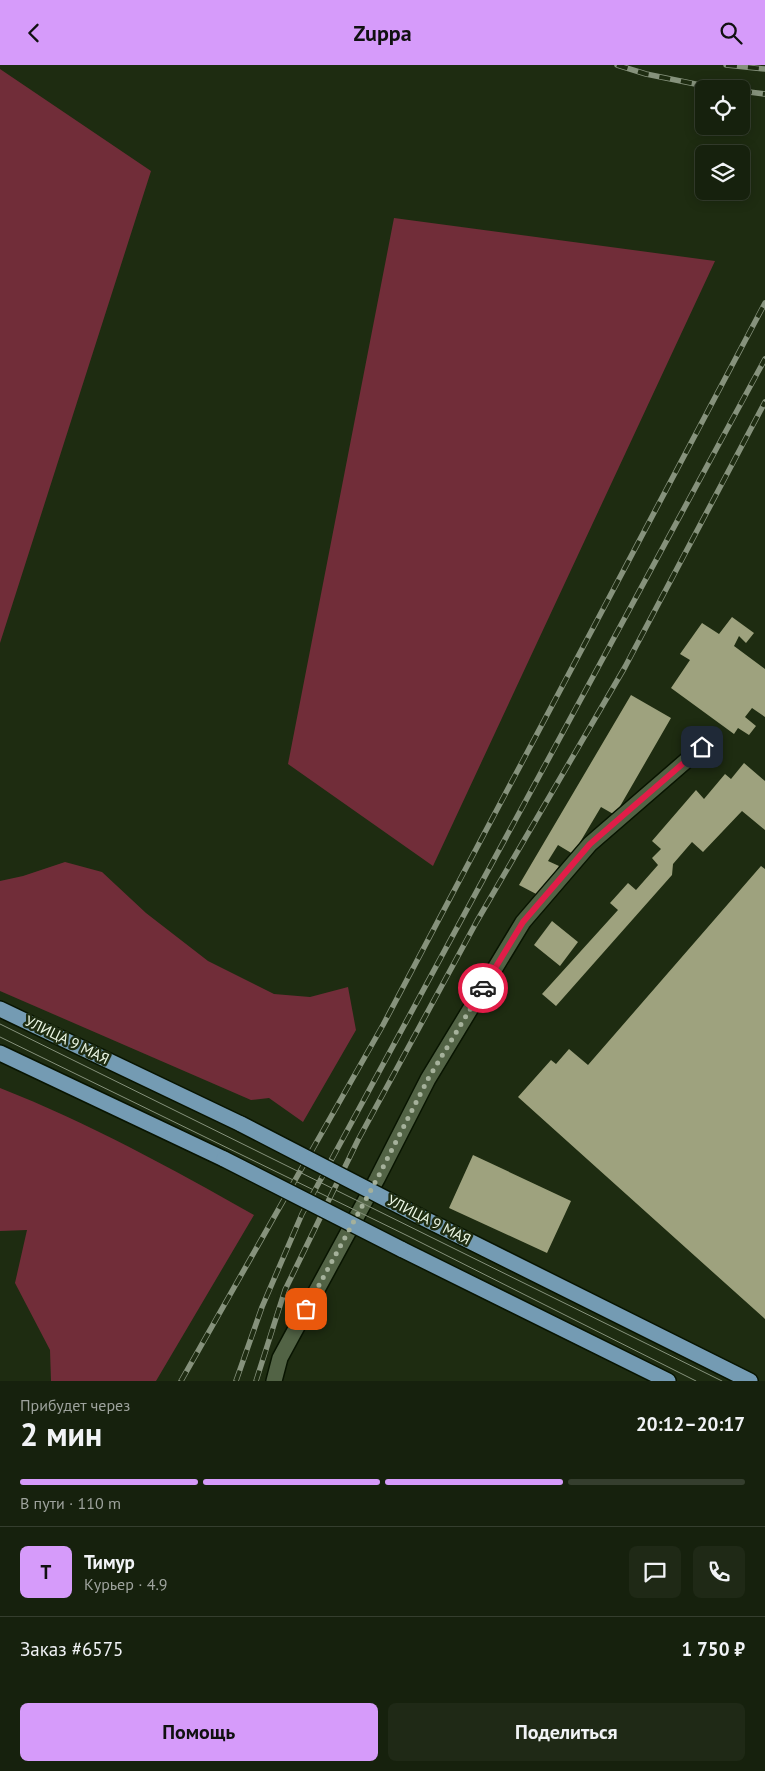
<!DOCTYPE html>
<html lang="ru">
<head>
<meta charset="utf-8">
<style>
  :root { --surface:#16210d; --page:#1f2916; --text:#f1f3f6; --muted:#9ea39d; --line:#353e2e; --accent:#d69bfa }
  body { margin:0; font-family:"PT Sans",sans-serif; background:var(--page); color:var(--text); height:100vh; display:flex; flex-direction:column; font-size:19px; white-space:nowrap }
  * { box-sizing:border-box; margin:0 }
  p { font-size:16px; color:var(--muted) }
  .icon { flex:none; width:28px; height:28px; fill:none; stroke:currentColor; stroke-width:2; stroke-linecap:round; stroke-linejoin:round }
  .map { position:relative; height:1316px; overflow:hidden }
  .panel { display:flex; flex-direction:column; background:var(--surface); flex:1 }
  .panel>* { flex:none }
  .buttons { position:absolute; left:695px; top:15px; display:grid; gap:10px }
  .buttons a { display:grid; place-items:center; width:55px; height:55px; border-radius:8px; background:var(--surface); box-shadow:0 2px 12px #0003,0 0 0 1px var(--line); font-size:25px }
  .pin { position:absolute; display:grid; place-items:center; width:42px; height:42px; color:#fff; margin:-21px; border-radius:10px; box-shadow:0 2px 8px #0006 }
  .courier { position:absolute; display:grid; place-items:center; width:50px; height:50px; margin:-25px; border:4px solid #e11d48; border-radius:50%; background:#fff; color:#222; box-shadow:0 1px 6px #0007 }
  .summary em { font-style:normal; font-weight:600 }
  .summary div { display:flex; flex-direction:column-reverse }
  .summary { display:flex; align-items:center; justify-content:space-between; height:85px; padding:0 20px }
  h1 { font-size:32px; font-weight:600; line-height:38px }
  .bar { display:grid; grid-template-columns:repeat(4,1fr); gap:8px 5px; align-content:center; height:60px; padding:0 20px }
  .bar i { height:6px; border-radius:4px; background:var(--line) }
  .bar .selected { background:var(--accent) }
  .bar p { grid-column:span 4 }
  .line { display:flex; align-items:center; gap:12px; padding:0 20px; border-top:1px solid var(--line) }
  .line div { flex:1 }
  .round { display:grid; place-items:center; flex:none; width:52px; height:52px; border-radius:8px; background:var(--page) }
  .button { display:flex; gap:10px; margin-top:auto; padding:10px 20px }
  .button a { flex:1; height:58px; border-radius:8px; background:var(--accent); color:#111; font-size:20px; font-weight:600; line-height:58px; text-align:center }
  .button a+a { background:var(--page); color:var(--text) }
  header { display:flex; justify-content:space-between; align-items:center; height:65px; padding:0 20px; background:var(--accent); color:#111; font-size:22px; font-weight:600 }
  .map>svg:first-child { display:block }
</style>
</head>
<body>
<header><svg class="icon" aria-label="back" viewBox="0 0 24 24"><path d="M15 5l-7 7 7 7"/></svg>Zuppa<svg class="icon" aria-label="search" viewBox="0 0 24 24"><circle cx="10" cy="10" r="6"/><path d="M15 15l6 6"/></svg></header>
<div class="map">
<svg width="765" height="1316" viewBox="0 0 765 1316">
  <rect width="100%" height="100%" fill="#1e2c11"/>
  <path fill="#712d39" d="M0 4 151 106 0 578Z
    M394 153 715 196 433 801 288 699Z
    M65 797 102 807 146 848 208 896 274 929 310 932 348 922 356 965 303 1057 269 1033 251 1035 0 926V816L23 811Z
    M0 1023C89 1058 171 1103 254 1150L156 1316H51L50 1285 15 1218 27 1165 0 1166Z"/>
  <path fill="#9ea27e" d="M732 552 754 568 746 578 739 571 734 581 765 604V652L752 643 745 652 756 661 749 670 738 663 734 669 671 623 690 595 680 589 702 558 719 569Z
    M631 630 671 653 615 750 601 742 573 789 558 780 548 796 559 801 540 831 519 820Z
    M744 698 765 716V765L742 746 703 787 692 777 673 799 672 810 556 941 542 929 618 845 610 838 628 818 636 825 658 800 652 793 661 784 652 776 696 725 704 734 725 709 731 714Z
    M761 801 765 804V1254L518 1032 551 995 556 999 569 984 588 1000Z
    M552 856 578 877 560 901 534 880Z
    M473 1090 571 1136 547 1188 449 1143Z"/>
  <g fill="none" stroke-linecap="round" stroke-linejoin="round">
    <g stroke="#081400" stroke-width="18">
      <path id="minor" d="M274 1316 280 1293 377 1114 428 1014 523 857 590 779 702 682"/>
    </g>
    <g stroke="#081400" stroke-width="18">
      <path id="major" d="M0 944 241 1059
        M0 988 224 1094
        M419 1151 750 1316
        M401 1184 668 1316"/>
    </g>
    <use href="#minor" stroke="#526345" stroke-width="15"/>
    <use href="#major" stroke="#749bb3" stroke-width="15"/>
    <path stroke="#86927c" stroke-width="1" d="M0 959 722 1316
      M0 972 408 1171 696 1316"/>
    <g stroke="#86927c" stroke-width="5.5">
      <path id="rail" d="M617 0 646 9 720 24
        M726 0 765 4
        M741 26 765 29
        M181 1316 383 960 765 238
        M236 1316 262 1242 302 1149 765 294
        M256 1316 285 1225 358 1075 477 856 625 602 765 337"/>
    </g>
    <use href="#rail" stroke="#1e2c11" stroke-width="4" stroke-dasharray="11" stroke-linecap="butt"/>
    <g stroke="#081400" stroke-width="18" stroke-linecap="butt">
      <path id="major-bridge" d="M241 1059 419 1151
        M224 1094 401 1184"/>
    </g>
    <use href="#major-bridge" stroke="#749bb3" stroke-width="15"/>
  </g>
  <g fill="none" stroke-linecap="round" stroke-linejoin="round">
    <path stroke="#a5b19b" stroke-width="5" stroke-dasharray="0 9" d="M306 1244 377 1114 428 1014 483 923"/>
    <path stroke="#e11d48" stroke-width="6" d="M483 923 523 857 590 779 702 682"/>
  </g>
  <g text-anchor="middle" stroke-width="5" stroke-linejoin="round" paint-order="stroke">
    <g font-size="15" fill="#edf8e6" stroke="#1e2c11">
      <text transform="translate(67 975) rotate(26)" y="5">УЛИЦА 9 МАЯ</text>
      <text transform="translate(429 1155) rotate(27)" y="5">УЛИЦА 9 МАЯ</text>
    </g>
  </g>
</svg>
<div class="buttons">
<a><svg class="icon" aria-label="locate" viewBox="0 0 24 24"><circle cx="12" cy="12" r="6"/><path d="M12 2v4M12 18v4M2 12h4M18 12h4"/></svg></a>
<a><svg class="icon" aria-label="layers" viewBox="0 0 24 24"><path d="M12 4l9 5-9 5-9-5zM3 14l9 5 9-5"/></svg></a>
</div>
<div class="pin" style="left:306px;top:1244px;background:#ea580c"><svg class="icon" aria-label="bag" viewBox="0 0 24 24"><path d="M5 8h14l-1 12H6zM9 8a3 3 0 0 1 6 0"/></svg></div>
<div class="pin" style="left:702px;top:682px;background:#1f2937"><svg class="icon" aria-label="home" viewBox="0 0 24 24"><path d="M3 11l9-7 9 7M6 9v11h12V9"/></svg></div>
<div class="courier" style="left:483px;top:923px"><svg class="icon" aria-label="car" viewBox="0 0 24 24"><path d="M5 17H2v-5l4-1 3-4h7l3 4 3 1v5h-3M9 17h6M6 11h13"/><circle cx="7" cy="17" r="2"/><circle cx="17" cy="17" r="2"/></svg></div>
</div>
<section class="panel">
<div class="summary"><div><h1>2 мин</h1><p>Прибудет через</p></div><em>20:12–20:17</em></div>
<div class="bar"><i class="selected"></i><i class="selected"></i><i class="selected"></i><i></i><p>В пути · 110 m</p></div>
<div class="line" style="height:90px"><b class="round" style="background:var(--accent);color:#111">Т</b><div><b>Тимур</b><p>Курьер · 4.9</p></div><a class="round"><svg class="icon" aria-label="chat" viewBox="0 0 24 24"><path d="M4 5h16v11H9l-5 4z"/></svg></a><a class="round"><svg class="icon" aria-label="phone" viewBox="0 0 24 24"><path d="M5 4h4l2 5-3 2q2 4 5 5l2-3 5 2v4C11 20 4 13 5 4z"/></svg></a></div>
<div class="line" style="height:65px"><div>Заказ #6575</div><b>1 750 ₽</b></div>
<div class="button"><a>Помощь</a><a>Поделиться</a></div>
</section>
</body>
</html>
